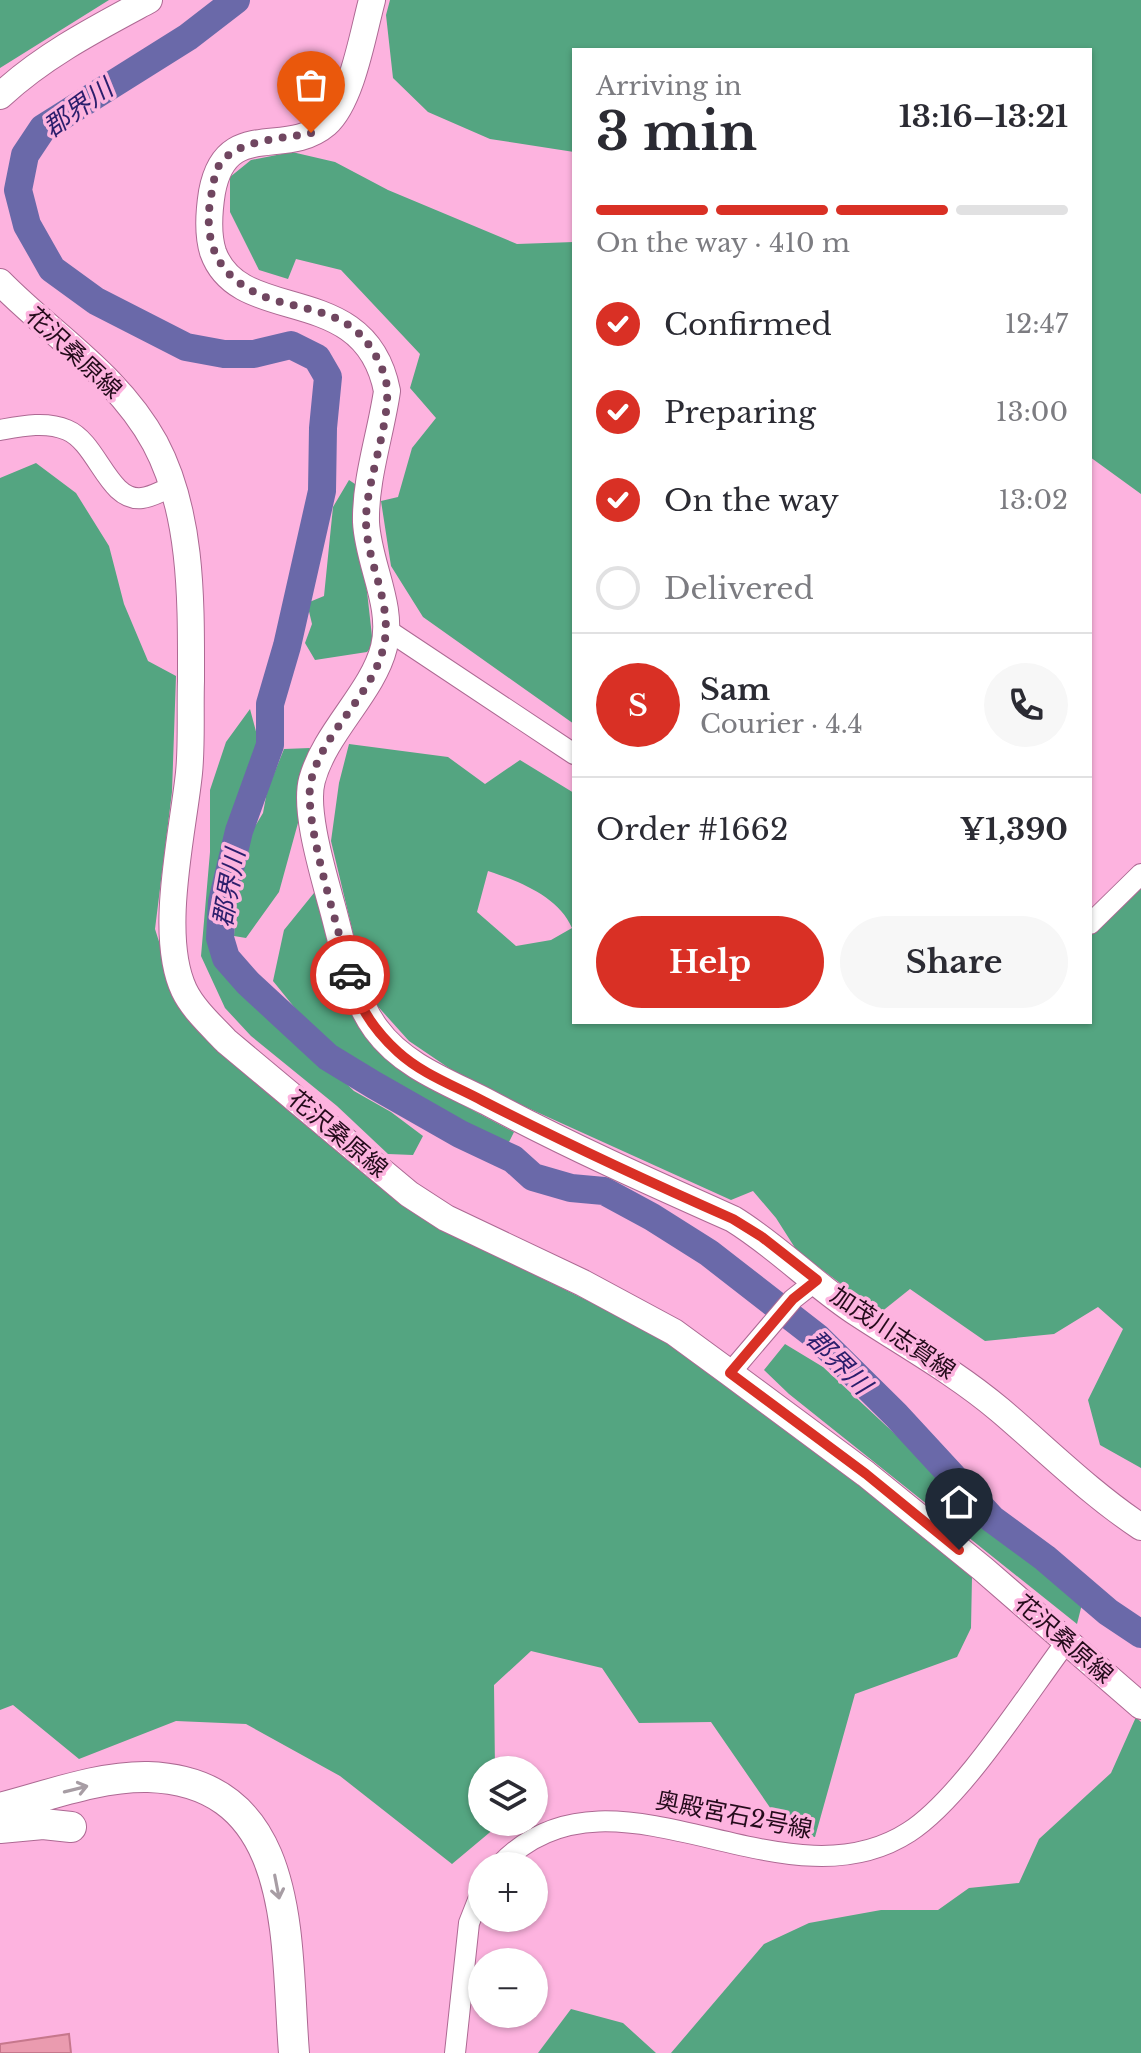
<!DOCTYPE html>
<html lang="en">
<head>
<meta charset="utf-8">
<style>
  :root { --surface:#fff; --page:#f7f7f7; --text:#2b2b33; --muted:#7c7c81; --line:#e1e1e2; --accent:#d93025 }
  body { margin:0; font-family:"Libre Baskerville","Noto Sans JP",serif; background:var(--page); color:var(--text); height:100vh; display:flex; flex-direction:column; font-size:30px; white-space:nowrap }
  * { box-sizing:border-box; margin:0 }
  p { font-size:26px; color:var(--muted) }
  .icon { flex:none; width:44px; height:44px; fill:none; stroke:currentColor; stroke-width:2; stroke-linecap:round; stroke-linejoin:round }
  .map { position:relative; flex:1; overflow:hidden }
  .side { position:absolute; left:572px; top:48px; width:520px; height:976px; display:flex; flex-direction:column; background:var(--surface); border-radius:0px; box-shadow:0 2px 6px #0004 }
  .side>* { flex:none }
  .fabs { position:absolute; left:468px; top:1756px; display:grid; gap:16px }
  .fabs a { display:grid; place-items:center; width:80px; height:80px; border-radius:50%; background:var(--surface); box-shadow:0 2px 6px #0004; font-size:40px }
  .pin { position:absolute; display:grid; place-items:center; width:68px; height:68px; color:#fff; margin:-82px -34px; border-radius:50% 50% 50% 0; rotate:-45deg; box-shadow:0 0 8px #0007 }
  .pin .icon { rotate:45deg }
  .courier { position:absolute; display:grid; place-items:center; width:80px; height:80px; margin:-40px; border:6px solid #d93025; border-radius:50%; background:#fff; color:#222; box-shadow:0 2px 10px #0007 }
  .overview em { font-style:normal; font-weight:700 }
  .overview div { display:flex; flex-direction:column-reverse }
  .overview { display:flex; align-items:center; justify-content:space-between; height:136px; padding:0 24px }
  h1 { font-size:52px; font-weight:700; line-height:60px }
  .bar { display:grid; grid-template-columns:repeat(4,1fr); gap:12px 8px; align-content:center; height:96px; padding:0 24px }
  .bar i { height:10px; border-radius:6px; background:var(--line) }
  .bar .current { background:var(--accent) }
  .bar p { grid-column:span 4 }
  .line { display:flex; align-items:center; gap:20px; padding:0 24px; border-top:2px solid var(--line) }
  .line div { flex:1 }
  .round { display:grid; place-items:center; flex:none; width:84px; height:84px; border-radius:42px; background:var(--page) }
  ol { padding:0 24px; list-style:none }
  li { display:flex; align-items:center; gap:24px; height:88px }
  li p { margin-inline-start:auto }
  li .icon { padding:8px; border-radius:50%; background:var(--accent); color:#fff; stroke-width:4 }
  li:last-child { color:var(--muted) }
  li i { width:44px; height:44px; border:4px solid var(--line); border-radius:50% }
  .button { display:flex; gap:16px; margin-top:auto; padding:16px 24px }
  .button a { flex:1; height:92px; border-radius:48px; background:var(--accent); color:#fff; font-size:32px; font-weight:700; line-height:92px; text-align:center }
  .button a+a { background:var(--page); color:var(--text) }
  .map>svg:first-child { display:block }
</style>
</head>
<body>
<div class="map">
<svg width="1141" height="2053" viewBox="0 0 1141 2053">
  <rect width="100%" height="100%" fill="#fdb3df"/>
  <path fill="#54a581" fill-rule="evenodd" d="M0 0H109L0 68Z
    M390 0H1141V494L1090 457V50H574V152L490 139 428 112 393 78 386 15Z
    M292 152 335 162 388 190 517 244 574 242V724L423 617 391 566 381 501 398 497 412 448 436 418 410 388 420 354 341 270 296 259 288 279 259 270 230 212V177L251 160Z
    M36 463 76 493 109 546 124 604 148 661 176 676 172 792 155 929 174 989 490 1253 666 1339 908 1520 972 1577 971 1628 957 1657 855 1694 815 1837 789 1835 711 1722 639 1723 602 1668 531 1651 494 1685 495 1770H482V1822H495V1828L452 1864 340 1776 246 1724 176 1721 79 1759 13 1705 0 1710V478Z
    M349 480 355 484 373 645 367 652 315 660 305 643 312 624 307 603 324 596 333 507Z
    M250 709 258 739 217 871 216 952 230 975 354 1091 391 1112 423 1136 413 1155 388 1154 337 1106 251 1036 225 1008 201 956 210 852V790L226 742Z
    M349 744 448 757 485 784 520 760 574 793V1022H1090V935L1141 874V1468L1100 1445 1088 1400 1123 1329 1098 1307 1054 1334 985 1341 910 1289 880 1313 797 1251 776 1218 753 1191 731 1200 468 1081 409 1041 373 1001 357 950 331 841 339 783ZM488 871C519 881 559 897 572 928L551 940 516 946 477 912Z
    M310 748 299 781 301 812 279 892 246 938 234 936 239 853 263 813 267 791 284 749Z
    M318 888 344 983 416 1080 514 1132 509 1142 473 1131 324 1044 273 981 284 930Z
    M785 1344 823 1367 1008 1539 1082 1604 1077 1624 789 1394 764 1370Z
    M1136 1717 1141 1722V2053H671L764 1944 809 1923 881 1910H938L969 1888 1019 1883 1039 1839 1111 1773Z
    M571 2009 623 2023 656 2053H538Z"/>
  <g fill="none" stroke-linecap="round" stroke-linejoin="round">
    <path stroke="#6a69a9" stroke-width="28" d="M236 0 188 37 43 128 25 155 18 190 27 225 52 269 96 301 186 347 224 354H254L291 345 317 358 328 377 323 428 322 491 287 646 270 704V745L239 831 222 902 220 938 226 958 248 983 328 1057 374 1085 460 1134 513 1159 533 1177 571 1188 604 1191 652 1217 709 1253 817 1337 896 1415 992 1519 1045 1558 1108 1612 1141 1634"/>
  </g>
  <path fill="#ea9baf" stroke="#c6778c" stroke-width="2" d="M69 2034 71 2053H0V2044Z"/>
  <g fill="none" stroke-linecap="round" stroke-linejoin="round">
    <g stroke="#ad6993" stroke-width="22">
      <path id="minor" d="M0 430C22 426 46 421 67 430 98 443 108 502 142 498 152 497 163 490 172 487
        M386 625 392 633 574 754
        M1090 924 1141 874
        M730 1373 793 1299 817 1280
        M499 1866C611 1746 781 1915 909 1832 962 1798 1027 1694 1067 1641
        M455 2053 469 1923 482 1890"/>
    </g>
    <g stroke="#ad6993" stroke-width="28">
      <path id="major" d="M372 0C363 33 352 101 326 124 285 159 226 117 212 192 209 211 207 233 213 252 240 328 365 278 387 391 381 433 365 479 366 522 368 564 394 605 384 647 373 692 325 732 312 780 304 809 322 869 330 899 343 943 349 992 376 1029 403 1066 448 1082 487 1102 567 1145 650 1182 733 1219 777 1246 812 1283 854 1311 904 1344 955 1372 1000 1410 1047 1450 1090 1493 1141 1527
        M0 96C44 55 97 28 149 0
        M0 282C53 336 118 375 155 443 193 514 191 604 191 681 190 712 192 743 189 773 183 832 158 935 184 990 193 1009 212 1026 226 1041L409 1194 446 1218 583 1283 674 1332 730 1373 866 1474 983 1569 1141 1706"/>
    </g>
    <g stroke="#ad6993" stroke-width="32">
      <path id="highway" d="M0 1808C47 1796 99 1776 148 1777 299 1782 285 1944 294 2053
        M0 1828 43 1824 71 1827"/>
    </g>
    <use href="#minor" stroke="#fff" stroke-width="20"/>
    <use href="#major" stroke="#fff" stroke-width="26"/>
    <use href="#highway" stroke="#fff" stroke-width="30"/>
  </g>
  <defs><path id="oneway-shaft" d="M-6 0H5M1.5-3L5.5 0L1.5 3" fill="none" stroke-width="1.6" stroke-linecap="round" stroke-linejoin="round" transform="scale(2)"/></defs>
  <g stroke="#a79da4">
    <use href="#oneway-shaft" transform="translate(76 1789) rotate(-14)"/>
    <use href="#oneway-shaft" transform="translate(277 1887) rotate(79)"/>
  </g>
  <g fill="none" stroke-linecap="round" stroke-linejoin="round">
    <path stroke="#704660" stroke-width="8" stroke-dasharray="0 14.4" d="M311 133C283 139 234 139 218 167 214 175 213 187 211 196 201 250 224 285 277 301 302 308 334 312 355 330 369 341 382 364 386 381 393 417 367 478 366 518 365 562 395 605 383 649 371 697 323 731 311 781 302 819 340 932 350 975"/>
    <path stroke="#d93025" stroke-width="10" d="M350 975C357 1005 376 1032 398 1052 422 1074 455 1086 483 1101 565 1143 649 1182 733 1219L762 1237 817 1280 793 1299 730 1373 866 1474 959 1550"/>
  </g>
  <g text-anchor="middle" stroke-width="7" stroke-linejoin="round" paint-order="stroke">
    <g font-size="24" fill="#240b1b" stroke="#fdb3df">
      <text transform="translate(74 353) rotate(43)" y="8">花沢桑原線</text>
      <text transform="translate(338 1134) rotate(40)" y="8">花沢桑原線</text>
      <text transform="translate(893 1333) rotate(34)" y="8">加茂川志賀線</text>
      <text transform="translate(1064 1639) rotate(41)" y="8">花沢桑原線</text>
      <text transform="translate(734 1815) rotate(11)" y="8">奥殿宮石2号線</text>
    </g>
    <g font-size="26" font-style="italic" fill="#2b1e6c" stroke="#fdb3df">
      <text transform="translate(78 108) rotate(-36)" y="9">郡界川</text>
      <text transform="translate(229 888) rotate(-80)" y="9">郡界川</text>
      <text transform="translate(839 1362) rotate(45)" y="9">郡界川</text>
    </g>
  </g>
</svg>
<div class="fabs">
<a><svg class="icon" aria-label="layers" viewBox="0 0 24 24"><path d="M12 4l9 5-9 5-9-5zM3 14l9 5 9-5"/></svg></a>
<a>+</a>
<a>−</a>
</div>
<div class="pin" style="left:311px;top:133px;background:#ea580c"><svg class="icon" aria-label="bag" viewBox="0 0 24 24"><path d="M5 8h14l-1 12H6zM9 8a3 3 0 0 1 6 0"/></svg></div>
<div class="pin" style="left:959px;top:1550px;background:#1f2937"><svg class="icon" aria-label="home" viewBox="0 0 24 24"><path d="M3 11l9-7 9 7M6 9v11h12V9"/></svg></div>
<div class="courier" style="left:350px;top:975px"><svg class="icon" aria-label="car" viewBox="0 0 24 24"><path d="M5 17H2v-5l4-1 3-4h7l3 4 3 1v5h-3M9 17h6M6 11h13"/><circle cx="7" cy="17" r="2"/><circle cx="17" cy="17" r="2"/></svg></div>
<section class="side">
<div class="overview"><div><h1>3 min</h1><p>Arriving in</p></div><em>13:16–13:21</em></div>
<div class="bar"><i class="current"></i><i class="current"></i><i class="current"></i><i></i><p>On the way · 410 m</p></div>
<ol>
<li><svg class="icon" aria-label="check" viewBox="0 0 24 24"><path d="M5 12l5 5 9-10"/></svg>Confirmed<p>12:47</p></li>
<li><svg class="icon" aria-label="check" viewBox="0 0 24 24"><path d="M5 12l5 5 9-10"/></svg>Preparing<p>13:00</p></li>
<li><svg class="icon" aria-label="check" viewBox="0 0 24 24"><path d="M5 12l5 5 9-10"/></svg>On the way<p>13:02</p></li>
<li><i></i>Delivered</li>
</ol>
<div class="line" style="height:144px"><b class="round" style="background:var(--accent);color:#fff">S</b><div><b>Sam</b><p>Courier · 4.4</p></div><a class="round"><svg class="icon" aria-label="phone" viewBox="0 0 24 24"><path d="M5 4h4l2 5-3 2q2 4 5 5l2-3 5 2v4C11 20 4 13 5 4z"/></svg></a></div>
<div class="line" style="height:104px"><div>Order #1662</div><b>¥1,390</b></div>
<div class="button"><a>Help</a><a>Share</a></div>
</section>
</div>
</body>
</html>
